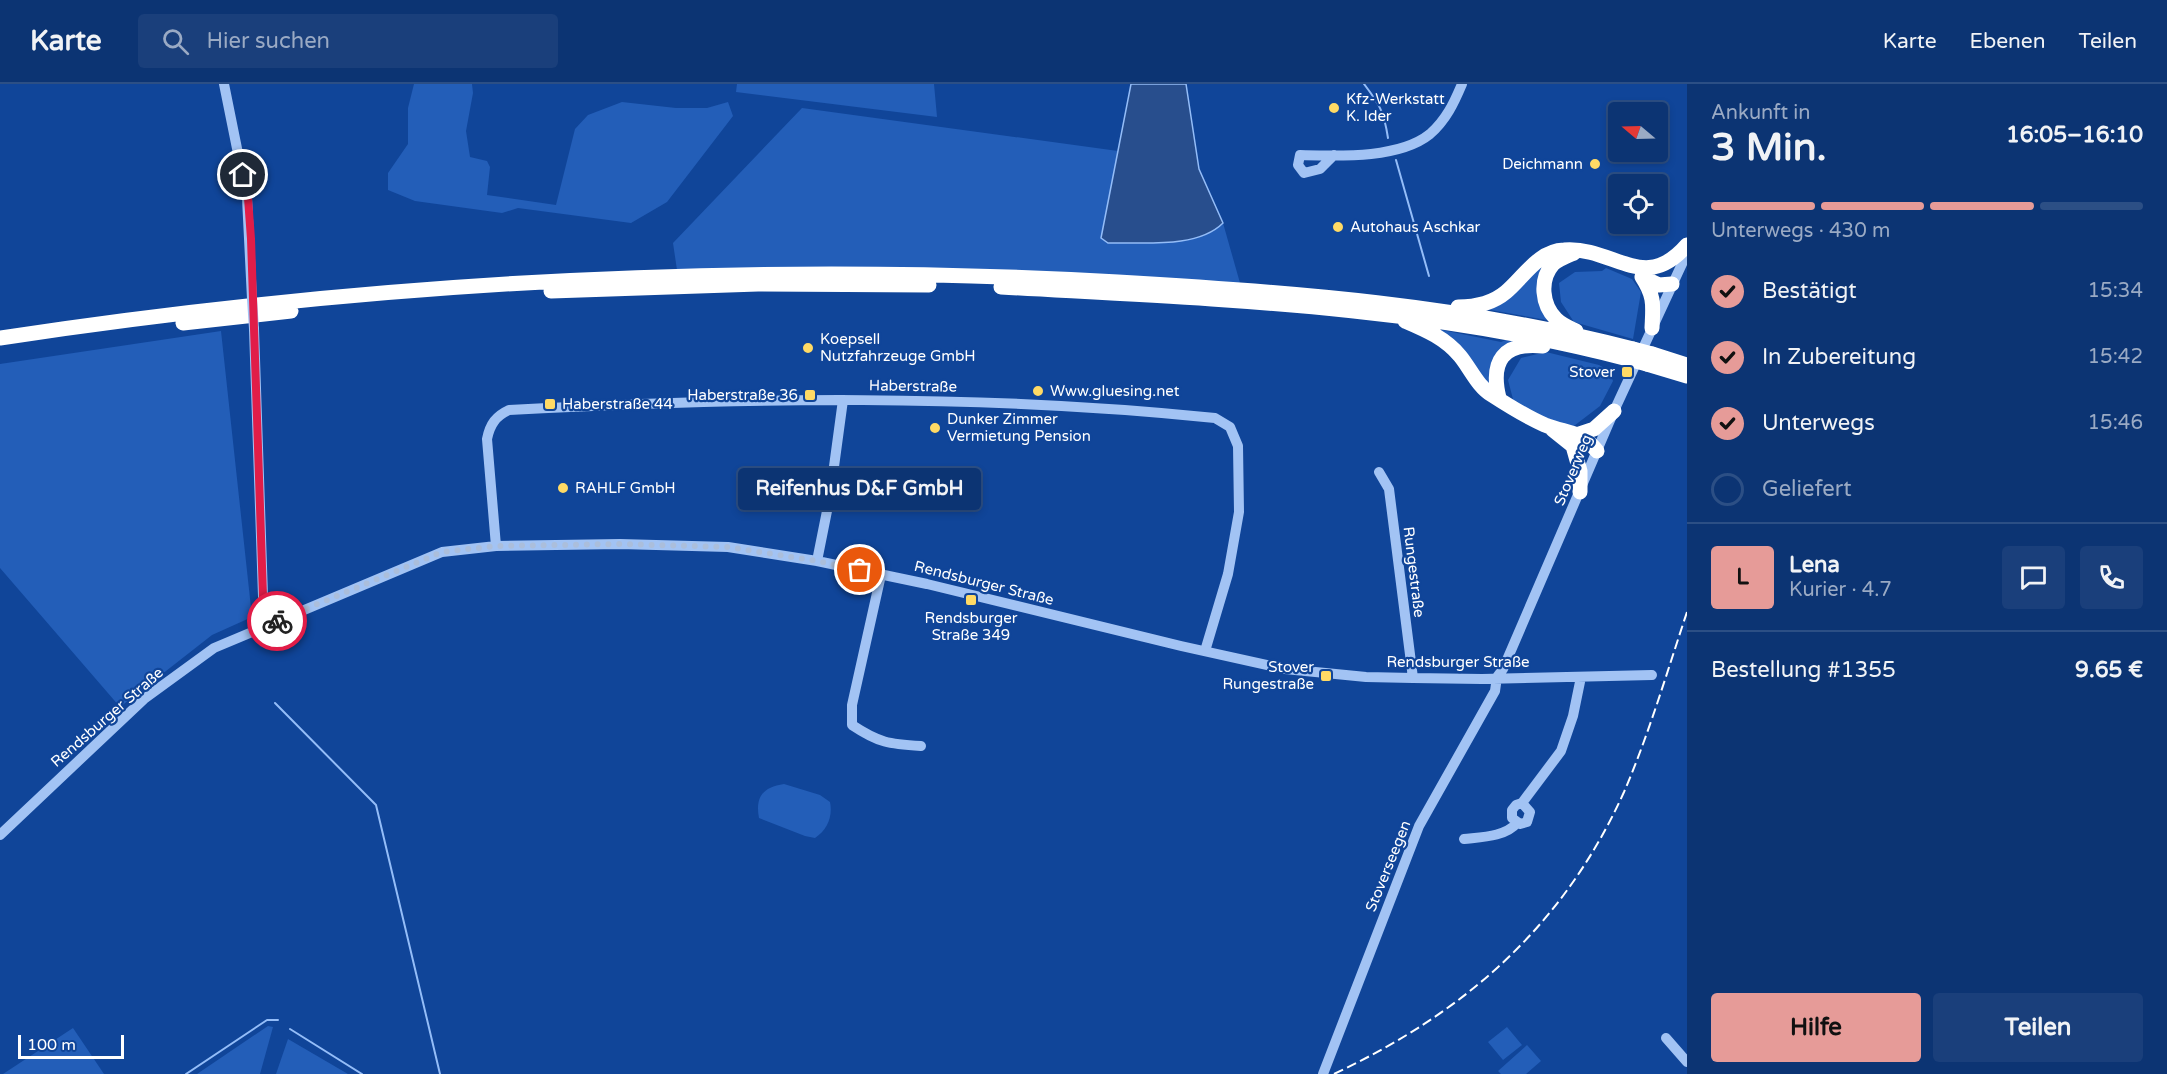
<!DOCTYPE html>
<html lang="de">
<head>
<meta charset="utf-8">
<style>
  :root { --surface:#0c3473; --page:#1a3f7b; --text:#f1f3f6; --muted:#9aaac4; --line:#2c4f85; --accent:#e69b98 }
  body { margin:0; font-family:"Varela Round",sans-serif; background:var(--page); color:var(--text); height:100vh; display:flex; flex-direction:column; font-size:22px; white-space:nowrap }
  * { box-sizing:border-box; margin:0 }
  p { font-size:20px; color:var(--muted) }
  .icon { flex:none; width:33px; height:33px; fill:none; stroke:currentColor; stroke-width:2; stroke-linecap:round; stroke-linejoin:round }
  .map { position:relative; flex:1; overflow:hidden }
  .sheet { display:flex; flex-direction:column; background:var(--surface); width:480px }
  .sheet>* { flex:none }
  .needle { width:39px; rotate:289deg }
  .buttons { position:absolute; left:1608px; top:18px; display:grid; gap:12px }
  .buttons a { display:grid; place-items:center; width:60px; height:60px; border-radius:6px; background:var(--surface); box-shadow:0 3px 9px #0003,0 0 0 2px var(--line); font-size:30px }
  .scale { position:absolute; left:18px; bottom:15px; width:106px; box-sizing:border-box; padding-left:6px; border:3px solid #fff; border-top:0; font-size:16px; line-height:21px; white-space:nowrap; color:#fff; -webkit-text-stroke:4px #104599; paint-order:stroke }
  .pin { position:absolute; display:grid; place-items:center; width:51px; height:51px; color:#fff; margin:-26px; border:3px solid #fff; border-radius:50%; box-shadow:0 2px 6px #0007 }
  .courier { position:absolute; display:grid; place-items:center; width:60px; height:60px; margin:-30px; border:4px solid #e11d48; border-radius:50%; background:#fff; color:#222; box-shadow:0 2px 8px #0007 }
  .bubble { position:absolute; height:42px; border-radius:6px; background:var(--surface); box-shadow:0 3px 9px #0003,0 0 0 2px var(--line); font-size:20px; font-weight:700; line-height:42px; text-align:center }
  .head em { font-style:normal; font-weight:700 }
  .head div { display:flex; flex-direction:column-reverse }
  .head { display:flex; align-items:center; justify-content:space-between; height:102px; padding:0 24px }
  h1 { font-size:39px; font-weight:700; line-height:45px }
  .bar { display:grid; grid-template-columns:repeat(4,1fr); gap:9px 6px; align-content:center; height:72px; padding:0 24px }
  .bar i { height:8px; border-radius:4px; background:var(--line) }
  .bar .active { background:var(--accent) }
  .bar p { grid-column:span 4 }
  .line { display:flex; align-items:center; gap:15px; padding:0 24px; border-top:2px solid var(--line) }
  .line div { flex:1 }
  .round { display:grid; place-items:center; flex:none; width:63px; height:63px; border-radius:6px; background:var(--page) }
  ol { padding:0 24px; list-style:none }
  li { display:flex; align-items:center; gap:18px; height:66px }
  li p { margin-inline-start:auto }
  li .icon { padding:6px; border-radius:50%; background:var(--accent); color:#111; stroke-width:4 }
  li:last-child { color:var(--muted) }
  li i { width:33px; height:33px; border:3px solid var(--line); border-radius:50% }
  .action { display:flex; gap:12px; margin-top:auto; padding:12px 24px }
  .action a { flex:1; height:69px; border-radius:6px; background:var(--accent); color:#111; font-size:24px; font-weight:700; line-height:69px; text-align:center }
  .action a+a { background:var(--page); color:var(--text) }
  header { display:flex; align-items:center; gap:36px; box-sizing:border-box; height:84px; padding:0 30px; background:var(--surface); border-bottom:2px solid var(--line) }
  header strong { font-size:28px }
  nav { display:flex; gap:33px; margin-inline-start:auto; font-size:21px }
  .search { width:420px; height:54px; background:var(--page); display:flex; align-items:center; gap:15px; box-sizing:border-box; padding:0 21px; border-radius:6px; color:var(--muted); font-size:22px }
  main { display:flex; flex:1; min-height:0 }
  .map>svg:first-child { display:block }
</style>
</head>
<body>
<header>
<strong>Karte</strong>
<div class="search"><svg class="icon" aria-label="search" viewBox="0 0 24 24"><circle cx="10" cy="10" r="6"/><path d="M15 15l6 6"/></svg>Hier suchen</div>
<nav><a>Karte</a><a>Ebenen</a><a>Teilen</a></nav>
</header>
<main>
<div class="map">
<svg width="1687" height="990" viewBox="0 0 1687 990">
  <rect width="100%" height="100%" fill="#104599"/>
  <path fill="#235eb8" d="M414 0H472L473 9 466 47 470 73 487 77 490 83 487 111 556 121 575 45 588 31 622 18 676 24H707L728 18 733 32 667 118 631 139 518 124 502 129 415 117 388 106V89L408 60V24Z
    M737 0H934L937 33 736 8Z
    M802 24 1118 67 1101 154 1217 144 1223 139 1240 199 677 186 673 159Z
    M1550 179 1552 237 1485 225 1531 187Z
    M1606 184 1632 195 1641 208 1633 255 1574 238 1561 218 1559 199 1575 188 1602 187Z
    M1442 246 1501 258 1506 256 1515 258 1490 303 1439 248Z
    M221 247 252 533 212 551 120 623 0 484V280Z
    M1546 268 1599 281 1609 287 1613 297 1600 322 1570 345 1514 319 1508 296 1521 274Z
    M784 700 820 711 830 718C833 733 827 746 815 754L805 752 759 734C755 713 763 703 784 700Z
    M268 942 273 943 260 990H197Z
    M1507 943 1522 961 1503 976 1488 958Z
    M73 944 104 990H3Z
    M288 955 348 990H276Z
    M1527 961 1541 977 1526 990H1501L1498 987Z"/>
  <path fill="#284e8d" stroke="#94bdf8" stroke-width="1.5" d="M1131 0H1186L1199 85 1223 139C1197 165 1143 158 1108 159L1101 154Z"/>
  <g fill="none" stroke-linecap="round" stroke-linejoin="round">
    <path stroke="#94bdf8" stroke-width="2" d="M1364 0C1380 21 1384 28 1388 54
      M1396 76 1429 192
      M275 619 376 721 440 990
      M290 945 362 990
      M186 990 267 936H278"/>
    <path stroke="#a2c3f4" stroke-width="10" d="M224 0 247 114 252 215
      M1334 71 1320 85 1304 89 1298 81 1300 71C1338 72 1399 75 1430 50 1446 36 1454 19 1462 0
      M254 245 264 542
      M1379 388 1389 405 1413 594
      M496 462 487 355C490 340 496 332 509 326 745 313 981 310 1215 334L1230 343 1238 362 1239 428 1228 490 1205 567
      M817 477 830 412 843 316
      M881 491 852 621V641C879 659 889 660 921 662
      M1522 719 1530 728 1527 738 1520 740 1512 734V726L1516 721 1522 719 1561 667 1573 632 1581 593
      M0 751 144 615 214 564 442 468 496 462 620 460 728 463 817 477 927 500 1181 562 1285 585 1366 593 1413 594 1482 595 1652 591
      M1464 755C1481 753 1505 753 1517 739
      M1666 954 1687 978
      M1323 990 1419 742 1495 607 1497 593 1503 585 1614 327 1687 169"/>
    <path stroke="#fff" stroke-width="15" d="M1574 169C1567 172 1559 175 1553 180 1539 196 1542 221 1556 235 1562 241 1570 244 1576 247
      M1642 193C1655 213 1653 221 1652 244
      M1642 193 1659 201 1672 200
      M1001 203C1211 215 1423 221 1628 275
      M551 207 758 200 929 201
      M1458 223C1475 223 1493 219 1506 208 1524 193 1538 167 1564 166 1614 162 1644 211 1687 161
      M1405 237C1426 246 1445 254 1460 272 1470 284 1478 303 1492 311 1509 322 1526 333 1545 341 1568 350 1580 346 1597 367
      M183 239 291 227
      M0 254C370 198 744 177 1118 198 1293 208 1462 221 1633 265
      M1652 270 1687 281
      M1647 280 1687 292
      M1499 314C1490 277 1503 258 1543 262
      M1553 346 1573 362 1580 387V408
      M1579 350 1594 345 1614 327"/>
    <path stroke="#fff" stroke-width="2" stroke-dasharray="10 4.5" stroke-linecap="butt" d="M1334 990C1465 928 1563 843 1624 708 1649 650 1667 588 1687 528"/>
    <path stroke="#a2c3f4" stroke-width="10" d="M252 215 254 245"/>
    <path stroke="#fff" stroke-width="15" d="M1633 265 1652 270
      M1628 275 1647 280"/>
  </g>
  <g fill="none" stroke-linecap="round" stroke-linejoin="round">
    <path stroke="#abbedb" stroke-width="6" stroke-dasharray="0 10.8" d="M277 537 442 468 496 462 620 460 728 463 817 477 860 486"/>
    <path stroke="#e11d48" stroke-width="8" d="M243 91 248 114 251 155 264 542 277 537"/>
  </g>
  <g fill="#ffda65" stroke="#104599" stroke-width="2">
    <circle cx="1334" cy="24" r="6"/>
    <circle cx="1595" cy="80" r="6"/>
    <circle cx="1338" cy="143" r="6"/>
    <circle cx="808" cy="264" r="6"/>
    <rect x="1621" y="282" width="12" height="12" rx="3"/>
    <circle cx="1038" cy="307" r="6"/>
    <rect x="804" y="305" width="12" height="12" rx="3"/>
    <rect x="544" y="314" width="12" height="12" rx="3"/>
    <circle cx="935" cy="344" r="6"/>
    <circle cx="563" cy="404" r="6"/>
    <rect x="965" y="510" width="12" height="12" rx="3"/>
    <rect x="1320" y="586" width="12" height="12" rx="3"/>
  </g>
  <g text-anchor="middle" stroke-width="4.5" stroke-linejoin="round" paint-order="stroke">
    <g font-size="15" fill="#fff" stroke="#104599" text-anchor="start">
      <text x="1346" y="20">Kfz-Werkstatt<tspan x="1346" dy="17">K. Ider</tspan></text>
      <text x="1583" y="85" text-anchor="end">Deichmann</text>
      <text x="1350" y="148">Autohaus Aschkar</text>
      <text x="820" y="260">Koepsell<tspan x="820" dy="17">Nutzfahrzeuge GmbH</tspan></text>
      <text x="1615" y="293" text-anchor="end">Stover</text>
      <text x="1050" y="312">Www.gluesing.net</text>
      <text x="798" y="316" text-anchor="end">Haberstraße 36</text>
      <text x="562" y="325">Haberstraße 44</text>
      <text x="947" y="340">Dunker Zimmer<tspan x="947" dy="17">Vermietung Pension</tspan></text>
      <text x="575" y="409">RAHLF GmbH</text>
      <text x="971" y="539" text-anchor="middle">Rendsburger<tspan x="971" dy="17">Straße 349</tspan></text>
      <text x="1314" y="588" text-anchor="end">Stover<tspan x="1314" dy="17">Rungestraße</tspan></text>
    </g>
    <g font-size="15" fill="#fff" stroke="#104599">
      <text transform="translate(913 302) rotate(1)" y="5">Haberstraße</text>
      <text transform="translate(1573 386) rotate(-67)" y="5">Stoverweg</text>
      <text transform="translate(1414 488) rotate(83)" y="5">Rungestraße</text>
      <text transform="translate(984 499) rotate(14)" y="5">Rendsburger Straße</text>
      <text x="1458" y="583">Rendsburger Straße</text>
      <text transform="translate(107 633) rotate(-41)" y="5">Rendsburger Straße</text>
      <text transform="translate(1388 782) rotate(-68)" y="5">Stoverseegen</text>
    </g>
  </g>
</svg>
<div class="buttons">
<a><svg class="needle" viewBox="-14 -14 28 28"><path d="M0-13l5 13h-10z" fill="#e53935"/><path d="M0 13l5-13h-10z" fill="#9aaac4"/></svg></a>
<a><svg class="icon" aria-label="locate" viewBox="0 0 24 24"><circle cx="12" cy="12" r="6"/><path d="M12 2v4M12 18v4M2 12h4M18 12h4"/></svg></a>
</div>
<div class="scale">100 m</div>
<div class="pin" style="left:860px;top:486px;background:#ea580c"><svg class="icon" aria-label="bag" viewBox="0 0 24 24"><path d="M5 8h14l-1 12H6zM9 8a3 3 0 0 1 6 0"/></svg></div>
<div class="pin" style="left:243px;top:91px;background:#1f2937"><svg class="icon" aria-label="home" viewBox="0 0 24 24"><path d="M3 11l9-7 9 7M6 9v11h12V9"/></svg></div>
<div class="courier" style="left:277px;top:537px"><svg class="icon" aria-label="bike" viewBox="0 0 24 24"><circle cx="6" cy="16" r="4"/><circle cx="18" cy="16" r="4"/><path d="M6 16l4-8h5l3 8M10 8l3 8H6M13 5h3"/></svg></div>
<div class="bubble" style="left:738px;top:384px;width:243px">Reifenhus D&amp;F GmbH</div>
</div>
<section class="sheet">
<div class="head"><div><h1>3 Min.</h1><p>Ankunft in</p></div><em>16:05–16:10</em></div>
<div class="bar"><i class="active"></i><i class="active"></i><i class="active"></i><i></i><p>Unterwegs · 430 m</p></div>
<ol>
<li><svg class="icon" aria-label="check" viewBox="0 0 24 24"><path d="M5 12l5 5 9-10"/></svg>Bestätigt<p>15:34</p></li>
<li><svg class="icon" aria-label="check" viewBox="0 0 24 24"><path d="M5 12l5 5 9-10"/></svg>In Zubereitung<p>15:42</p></li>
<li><svg class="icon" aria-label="check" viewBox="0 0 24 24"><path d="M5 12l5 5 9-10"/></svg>Unterwegs<p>15:46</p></li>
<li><i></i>Geliefert</li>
</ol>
<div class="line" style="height:108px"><b class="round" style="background:var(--accent);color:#111">L</b><div><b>Lena</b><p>Kurier · 4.7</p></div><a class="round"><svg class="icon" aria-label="chat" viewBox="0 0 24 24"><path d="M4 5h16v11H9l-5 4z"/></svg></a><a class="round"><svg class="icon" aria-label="phone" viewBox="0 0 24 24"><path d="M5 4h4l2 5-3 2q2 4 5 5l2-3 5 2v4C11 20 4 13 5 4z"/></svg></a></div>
<div class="line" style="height:78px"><div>Bestellung #1355</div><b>9.65 €</b></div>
<div class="action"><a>Hilfe</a><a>Teilen</a></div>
</section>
</main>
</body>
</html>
